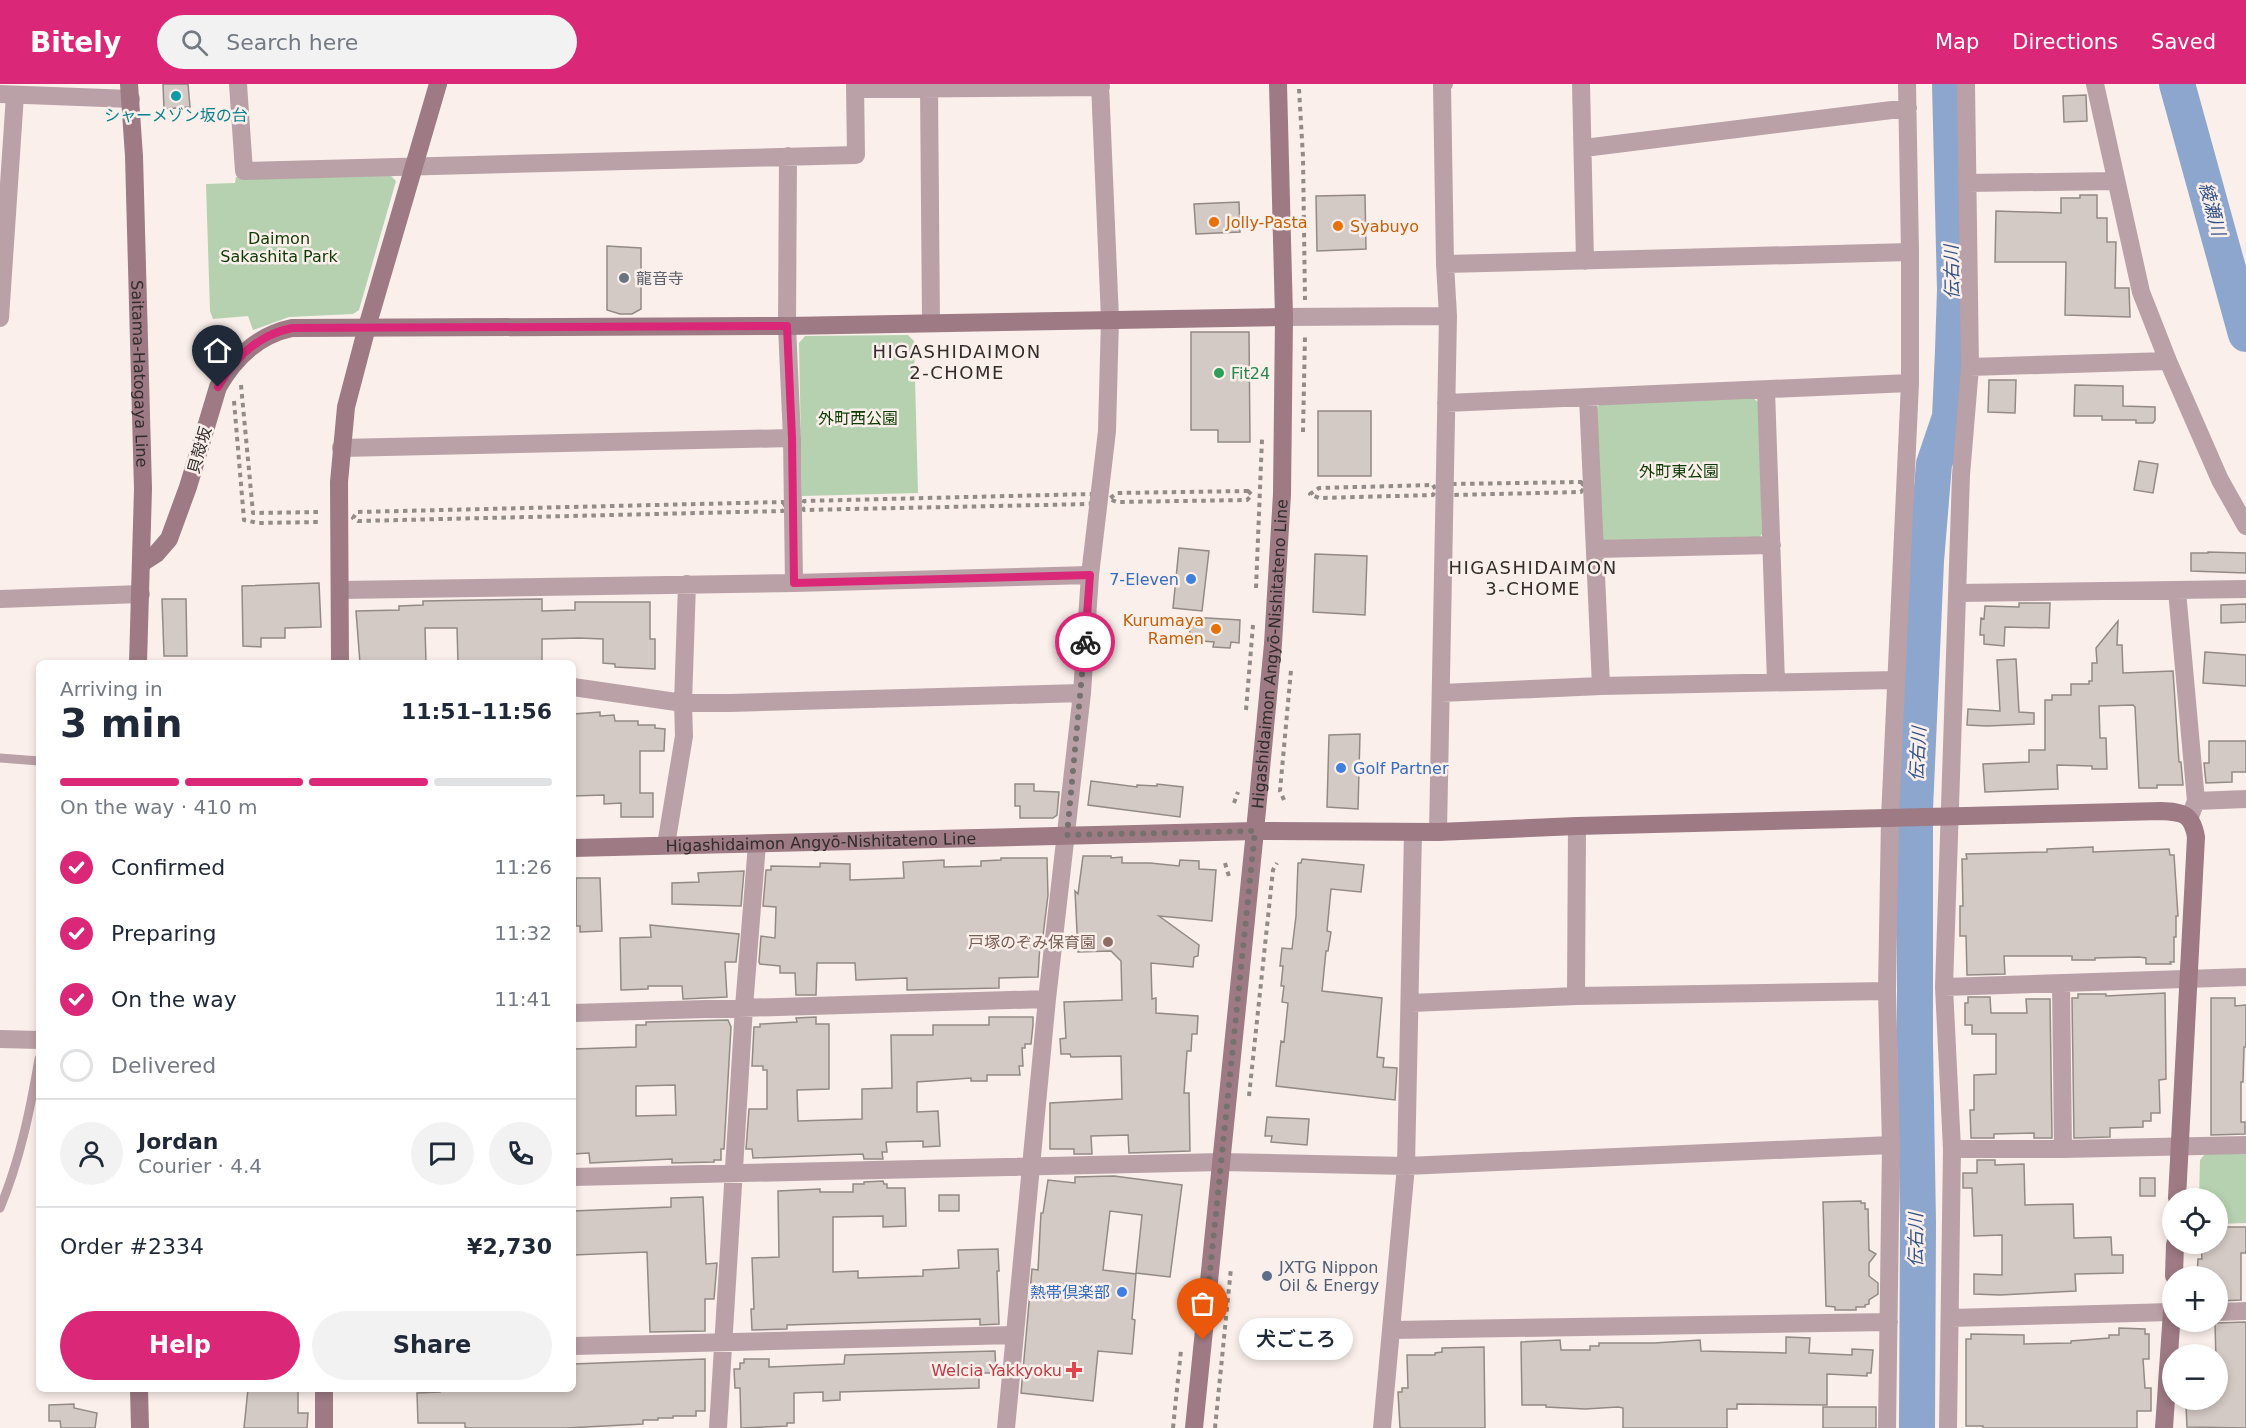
<!DOCTYPE html>
<html lang="en">
<head>
<meta charset="utf-8">
<style>
  :root { --surface:#fff; --page:#f2f2f3; --text:#1f2937; --muted:#747a83; --line:#e0e1e3; --accent:#db2777 }
  body { margin:0; font-family:"DejaVu Sans","Noto Sans JP",sans-serif; background:var(--page); color:var(--text); height:100vh; display:flex; flex-direction:column; font-size:22px; white-space:nowrap }
  * { box-sizing:border-box; margin:0 }
  p { font-size:20px; color:var(--muted) }
  .icon { flex:none; width:33px; height:33px; fill:none; stroke:currentColor; stroke-width:2; stroke-linecap:round; stroke-linejoin:round }
  .map { position:relative; flex:1; overflow:hidden }
  .sheet { position:absolute; left:36px; top:576px; width:540px; height:732px; display:flex; flex-direction:column; background:var(--surface); border-radius:9px; box-shadow:0 3px 9px #0003 }
  .sheet>* { flex:none }
  .fabs { position:absolute; left:2162px; top:1104px; display:grid; gap:12px }
  .fabs a { display:grid; place-items:center; width:66px; height:66px; border-radius:50%; background:var(--surface); box-shadow:0 3px 9px #0003; font-size:30px }
  .pin { position:absolute; display:grid; place-items:center; width:51px; height:51px; color:#fff; margin:-62px -26px; border-radius:50% 50% 50% 0; rotate:-45deg; box-shadow:0 0 6px #0007 }
  .pin .icon { rotate:45deg }
  .courier { position:absolute; display:grid; place-items:center; width:60px; height:60px; margin:-30px; border:4px solid #db2777; border-radius:50%; background:#fff; color:#222; box-shadow:0 2px 8px #0007 }
  .bubble { position:absolute; height:42px; border-radius:21px; background:var(--surface); box-shadow:0 3px 9px #0003; font-size:20px; font-weight:600; line-height:42px; text-align:center }
  .overview em { font-style:normal; font-weight:600 }
  .overview div { display:flex; flex-direction:column-reverse }
  .overview { display:flex; align-items:center; justify-content:space-between; height:102px; padding:0 24px }
  h1 { font-size:39px; font-weight:600; line-height:45px }
  .bar { display:grid; grid-template-columns:repeat(4,1fr); gap:9px 6px; align-content:center; height:72px; padding:0 24px }
  .bar i { height:8px; border-radius:4px; background:var(--line) }
  .bar .selected { background:var(--accent) }
  .bar p { grid-column:span 4 }
  .line { display:flex; align-items:center; gap:15px; padding:0 24px; border-top:2px solid var(--line) }
  .line div { flex:1 }
  .round { display:grid; place-items:center; flex:none; width:63px; height:63px; border-radius:32px; background:var(--page) }
  ol { padding:0 24px; list-style:none }
  li { display:flex; align-items:center; gap:18px; height:66px }
  li p { margin-inline-start:auto }
  li .icon { padding:6px; border-radius:50%; background:var(--accent); color:#fff; stroke-width:4 }
  li:last-child { color:var(--muted) }
  li i { width:33px; height:33px; border:3px solid var(--line); border-radius:50% }
  .action { display:flex; gap:12px; margin-top:auto; padding:12px 24px }
  .action a { flex:1; height:69px; border-radius:36px; background:var(--accent); color:#fff; font-size:24px; font-weight:600; line-height:69px; text-align:center }
  .action a+a { background:var(--page); color:var(--text) }
  header { display:flex; align-items:center; gap:36px; box-sizing:border-box; height:84px; padding:0 30px; background:var(--accent); color:#fff }
  header strong { font-size:28px }
  nav { display:flex; gap:33px; margin-inline-start:auto; font-size:21px }
  .search { width:420px; height:54px; background:var(--page); display:flex; align-items:center; gap:15px; box-sizing:border-box; padding:0 21px; border-radius:33px; color:var(--muted); font-size:22px }
  .map>svg:first-child { display:block }
</style>
</head>
<body>
<header>
<strong>Bitely</strong>
<div class="search"><svg class="icon" aria-label="search" viewBox="0 0 24 24"><circle cx="10" cy="10" r="6"/><path d="M15 15l6 6"/></svg>Search here</div>
<nav><a>Map</a><a>Directions</a><a>Saved</a></nav>
</header>
<div class="map">
<svg width="2246" height="1344" viewBox="0 0 2246 1344">
  <rect width="100%" height="100%" fill="#faefeb"/>
  <path fill="#b5d1af" d="M390 91 396 97 359 226 353 230 289 233 253 246 248 232 213 235 210 227 206 100 235 99 236 93Z
    M908 251 914 257 918 409 802 412 799 259 805 252Z
    M1752 313 1759 319 1762 450 1756 457 1600 456 1597 324 1603 316Z
    M2246 1069V1139L2217 1140V1114H2199L2200 1076 2205 1070Z"/>
  <g fill="none" stroke-linecap="round" stroke-linejoin="round">
    <path stroke="#8ca6ce" stroke-width="36" d="M2177 0 2246 250
      M1917 1344 1918 1139 1915 959V725L1926 477 1934 380 1950 333 1953 267 1955 206 1950 0"/>
  </g>
  <path fill="#d4cac5" stroke="#938a85" stroke-width="1.5" fill-rule="evenodd" d="M163 0H188L190 23 164 25Z
    M2086 11 2087 37 2064 38 2063 12Z
    M1365 111 1366 165 1317 167 1316 112Z
    M2080 111H2097V134H2107V158H2116L2115 204H2129L2130 233 2065 231 2066 178H1995L1996 127 2061 129V114H2080Z
    M1239 118 1240 148 1196 150 1194 120Z
    M607 162 641 164V225L632 230H620L607 226Z
    M1191 248H1249L1250 358H1218V346H1191Z
    M1989 296H2016L2015 329 1988 328Z
    M2075 301 2123 302V322L2155 323V336L2153 339H2136V336H2102V332H2074Z
    M1318 327H1371V392H1318Z
    M2139 377 2158 380 2153 409 2134 406Z
    M1179 464 1209 467 1202 527 1173 524Z
    M2208 468 2246 469V489L2191 487V469H2208Z
    M1315 470 1367 472 1365 531 1313 528Z
    M319 499 321 543 285 544V554H261V563L243 562 242 502Z
    M162 515H186L187 572H164Z
    M542 515V527L575 526V518H650V555H655V585L615 583V580L603 579V555L579 554 542 555V579H458L457 544H425L426 579H360L356 527 399 526V522L423 521V517Z
    M2019 519H2050L2049 544 2005 543 2004 562 1984 560V551H1980L1981 534 1984 535 1985 522 2019 523Z
    M2246 520V538L2221 539V521Z
    M1191 533 1240 536 1239 559 1231 558 1230 564 1213 563 1214 558 1189 556Z
    M2118 537 2117 561H2122L2123 589 2173 587 2179 678H2181L2183 701H2157V704H2139L2135 623 2133 621 2099 622 2100 654H2106L2107 685H2092V682L2057 681 2058 705 1985 708 1983 680 2029 678V666H2045V616H2052V611H2071V600H2089V597H2092V579H2097L2096 564Z
    M2205 568 2246 571V602L2203 599Z
    M2016 575 2019 628 2034 629V640L1987 642 1967 641 1968 625 2000 627 1997 576Z
    M600 628V632L614 631 615 637H638V641H655V644L665 645 664 667H640V709H653V733H621V719L604 720V711L573 712V630Z
    M1360 650 1358 725 1327 723 1329 651Z
    M2209 657H2246V688H2232V698L2206 699 2204 679H2209Z
    M1091 697 1137 703V701L1157 702V700L1183 703 1180 733 1088 721Z
    M1015 700H1034V707L1059 708 1057 731 1053 734H1020V722H1015Z
    M2093 763V768L2169 765 2170 771H2174L2178 832H2176V853H2174V878H2170L2171 880H2146V874L2139 873 2095 874V876H2072V872H2004L2005 890 1967 891 1966 852H1960V822H1963L1962 775H1967L1966 770 2047 768V765Z
    M1083 772H1111V774L1122 773V779H1150L1179 782 1180 776 1199 777V785L1216 786 1212 837 1159 832 1199 861 1198 872 1194 873 1193 883 1151 879 1152 915 1156 914V929L1198 932 1197 950H1192L1191 967H1187L1184 1009H1189L1190 1067 1129 1069 1128 1051 1091 1052 1092 1070H1074V1065H1050V1019L1122 1015 1121 972 1071 973 1070 970H1061L1060 955 1066 954 1064 918 1122 916 1121 877 1111 867 1078 868 1075 807 1078 810Z
    M1001 774H1047L1048 811 1042 860H1040L1038 893 999 894V904L907 906V894L856 896 855 879H817L816 911H796L795 889H780V882L760 880 759 878 761 852 775 854 776 823 763 822 766 786H771V782L820 783V779L850 780V796L904 794 903 778 944 776V783L981 782V777L1001 776Z
    M1302 775 1364 781 1361 808 1331 805 1327 847 1331 848 1328 867H1326L1322 907 1382 914 1377 973 1384 974 1383 983 1397 984 1395 1016 1276 1002 1281 957 1284 958 1288 919 1282 918 1284 902H1281L1283 882H1280L1282 864 1292 865 1296 832 1298 779H1301Z
    M744 787 741 822 672 820V799L699 798 698 789Z
    M576 794H600L602 847 580 848V842H576Z
    M650 841 739 850 736 878H725L727 913 683 915 682 902H648V905L621 906 620 854 651 853Z
    M2165 909 2166 995 2159 996 2160 1029H2151V1037H2143V1043L2110 1044V1053L2074 1054 2072 914H2078V910H2106V912Z
    M1968 913H1990L1991 929H2027L2026 915H2050L2052 1054H2034V1049L1994 1050V1054H1971L1970 1026H1974V991L1996 990V950H1972V941H1965V919H1968Z
    M2211 914H2235V922L2246 921V963H2244L2243 998H2241V1038H2245V1050L2211 1051Z
    M816 933V940H829V1005L797 1006 798 1037 862 1035V1005L892 1004 891 951H933V941H989V933H1033V941L1031 960H1025V964H1022L1023 982H1019L1020 991H987V997H971V994L917 998V1028L938 1027 940 1062 923 1063V1057L886 1058 887 1068H882L883 1075H864L863 1070 753 1074 752 1065H746L749 1025H767V986H763V982H752L754 943H760V940L797 938 796 934Z
    M728 936 731 943 724 1065H721V1076H714V1078L672 1079V1075L590 1079 589 1069 573 1070V965L636 963V941H646V938ZM675 1001 676 1031 636 1032V1002Z
    M1267 1033 1309 1035 1307 1061 1271 1058 1272 1052H1265Z
    M1977 1076H1995V1081L2024 1080 2025 1121 2073 1120 2074 1154 2111 1153 2112 1171H2123V1189L2075 1190 2076 1207 2000 1211 1974 1210V1190L2002 1191V1151L1974 1152 1972 1104H1963V1089H1977Z
    M1114 1092 1182 1101 1170 1193 1136 1189 1142 1131 1110 1127 1103 1186 1136 1190 1132 1235 1135 1236 1132 1270 1098 1267 1093 1317 1021 1309 1032 1185 1038 1186 1041 1129H1043L1048 1096 1075 1099V1093Z
    M2140 1094H2155V1112H2140Z
    M883 1097 884 1100H887V1104H905L906 1142 883 1143V1132L833 1133V1188L858 1187V1194L923 1192V1186L959 1184 958 1166 998 1165 999 1187H997L999 1240 980 1241V1235L787 1241V1245L752 1246 751 1225H754L752 1174 779 1173 778 1107 820 1105V1108H853V1100H864V1098Z
    M939 1111H959V1127H939Z
    M703 1113 706 1180 717 1179 714 1215H705V1247L650 1248 647 1168 573 1171V1127L671 1123V1114Z
    M1861 1117V1119H1865V1125H1868L1869 1166 1876 1170 1869 1179V1192L1878 1199V1210L1869 1216V1220L1865 1221V1223H1856V1226H1835V1223L1826 1222 1823 1118Z
    M2217 1143H2246V1169H2241V1216L2221 1217 2222 1203H2217V1192H2197L2198 1175H2202L2201 1160H2217Z
    M2246 1238V1344L2187 1343 2186 1322H2201V1316H2217L2215 1239Z
    M2119 1244 2145 1245V1250H2149V1275H2143L2145 1304H2151V1327H2137V1344H1983V1342H1966V1255H1971V1250L2024 1251V1260L2071 1259V1257L2109 1254V1251H2119Z
    M1786 1253 1810 1254 1809 1269 1852 1271V1265L1873 1266 1871 1289H1867V1292L1827 1290V1321L1737 1320V1325H1727V1344H1623V1324L1618 1323 1585 1325 1546 1323V1321H1522L1521 1258 1560 1256 1561 1266H1590V1262H1599V1259H1654L1700 1256 1701 1267 1786 1269Z
    M1484 1263 1485 1344H1400L1398 1308H1402V1304H1408L1407 1271H1435V1269L1442 1268V1264Z
    M995 1267 996 1289H979V1304L840 1308V1316L823 1317V1308L794 1309V1339H787V1342L741 1344 740 1304H735L734 1285H740V1279H744V1275H769V1283L844 1280 845 1271Z
    M705 1275V1327H696V1332H673V1334H658V1336H643V1340L566 1344H468L465 1343V1339H418L417 1309 440 1308V1305H573V1280Z
    M248 1305H298V1329H308L307 1344H244Z
    M74 1320V1324L97 1329 95 1344H61L60 1337H49V1321Z
    M1823 1323H1876V1344H1823Z"/>
  <g fill="none" stroke-linecap="round" stroke-linejoin="round">
    <path stroke="#928b88" stroke-width="4" stroke-dasharray="4.5 4.5" stroke-linecap="butt" d="M1299 5 1303 73 1305 216
      M241 301 253 429 321 428
      M234 317 244 436 258 439 321 438
      M1303 348 1305 251
      M1581 398 1585 403 1581 408 1452 411 1450 406 1453 400Z
      M1433 401 1436 406 1433 411 1319 414 1310 410 1319 404Z
      M1248 407 1252 411 1247 416 1117 418 1109 415 1117 409Z
      M1091 410 1094 415 1090 420 804 426 802 422 804 417Z
      M783 418 786 423 783 427 358 437 353 434 357 428Z
      M1256 504 1262 355
      M1246 626 1253 541
      M1284 716 1280 707 1291 586
      M1234 719 1238 708
      M1225 779 1230 796
      M1249 1012 1273 786 1277 779
      M1173 1344 1181 1266
      M1215 1344 1231 1184"/>
    <path stroke="#baa1a7" stroke-width="9" d="M0 674 39 677
      M0 1124C20 1076 30 1027 39 975"/>
    <path stroke="#baa1a7" stroke-width="18" d="M238 0 244 87 856 71 855 0
      M1581 0 1585 177
      M2095 0 2141 208 2168 277 2220 396 2246 442
      M929 3 931 239
      M855 5 1101 3
      M0 10 131 15
      M1584 64 1908 24
      M788 72 787 242 792 354 794 499
      M1967 99 2116 97
      M1445 180 1910 168
      M1284 233 1448 232
      M0 234 15 11
      M1970 283 2168 277
      M1766 306 1776 598
      M1588 313 1601 602
      M1446 319 1910 299
      M341 364 792 354
      M1595 465 1772 461
      M340 506 794 499 1090 491
      M2177 507 2196 717 2189 735
      M1958 509 2246 505
      M0 515 141 510
      M573 603 683 619H730L1082 609
      M1441 609 1601 602 1895 596
      M2196 717 2246 715
      M1438 748 1448 232 1445 180 1442 2 1444 0
      M666 761 684 652 683 619 687 500
      M2061 900 2063 1065
      M1944 903 2246 893
      M1576 912 1577 742
      M1411 919 1576 912 1887 907
      M573 929 1047 915
      M0 955 39 956
      M1952 1065H2063L2246 1061
      M573 1093 1221 1078 1406 1082 1891 1061
      M2217 1228 2246 1227
      M1950 1234 2172 1228
      M1392 1246 1889 1238
      M573 1262 1015 1251
      M718 1344 744 923 757 760
      M1006 1344 1047 915 1082 609 1090 491 1107 347 1110 235 1100 0
      M1382 1344 1406 1082 1413 748
      M1887 1344 1891 1061 1887 907 1890 734 1910 299V168L1907 0
      M1948 1344 1952 1065 1944 903 1961 391 1970 283 1966 0"/>
    <g stroke="#9d7a84" stroke-width="18">
      <path id="s1" d="M129 0 134 72 143 405 138 579"/>
      <path d="M142 479 156 470 169 455 188 403 218 303C235 273 258 251 292 244L787 242 1284 233"/>
      <path d="M340 579 339 398 346 323 367 243 438 0"/>
      <path id="s2" d="M573 764 1255 747 1273 560 1282 410 1284 233 1278 0"/>
      <path d="M2174 1192 2175 1160"/>
      <path d="M139 1305 140 1344"/>
      <path d="M324 1305V1344"/>
      <path d="M1194 1344 1255 747 1438 748 1577 742 2161 727C2182 728 2192 729 2196 753L2177 1114"/>
      <path d="M2164 1344 2172 1227"/>
    </g>
  </g>
  <g fill="none" stroke-linecap="round" stroke-linejoin="round">
    <path stroke="#77716e" stroke-width="6" stroke-dasharray="0 10.8" d="M1085 558 1067 751 1255 747 1203 1256"/>
    <path stroke="#db2777" stroke-width="8" d="M218 303C235 273 258 251 292 244L787 242 792 354 794 499 1090 491 1085 558"/>
  </g>
  <circle fill="#0f9aa8" stroke="#faefeb" stroke-width="2" cx="176" cy="12" r="6"/>
  <g fill="#e8710a" stroke="#faefeb" stroke-width="2">
    <circle cx="1214" cy="138" r="6"/>
    <circle cx="1338" cy="142" r="6"/>
    <circle cx="1216" cy="545" r="6"/>
  </g>
  <circle fill="#6b7280" stroke="#faefeb" stroke-width="2" cx="624" cy="194" r="6"/>
  <circle fill="#2e9e5b" stroke="#faefeb" stroke-width="2" cx="1219" cy="289" r="6"/>
  <g fill="#3f7fe0" stroke="#faefeb" stroke-width="2">
    <circle cx="1191" cy="495" r="6"/>
    <circle cx="1341" cy="684" r="6"/>
    <circle cx="1122" cy="1208" r="6"/>
  </g>
  <circle fill="#8d6e63" stroke="#faefeb" stroke-width="2" cx="1108" cy="858" r="6"/>
  <circle fill="#5c6f8a" stroke="#faefeb" stroke-width="2" cx="1267" cy="1192" r="6"/>
  <path fill="#e0444e" stroke="#faefeb" stroke-width="2" d="M1071 1277h6v6h6v6h-6v6h-6v-6h-6v-6h6z"/>
  <g text-anchor="middle" stroke-width="5" stroke-linejoin="round" paint-order="stroke">
    <g font-size="16" fill="#0d838f" stroke="#faefeb">
      <text x="176" y="37">シャーメゾン坂の台</text>
    </g>
    <g font-size="16" fill="#c56008" stroke="#faefeb" text-anchor="start">
      <text x="1226" y="144">Jolly-Pasta</text>
      <text x="1350" y="148">Syabuyo</text>
      <text x="1204" y="542" text-anchor="end">Kurumaya<tspan x="1204" dy="18">Ramen</tspan></text>
    </g>
    <g font-size="16" fill="#0c3a02" stroke="#faefeb">
      <text x="279" y="160">Daimon<tspan x="279" dy="18">Sakashita Park</tspan></text>
      <text x="858" y="340">外町西公園</text>
      <text x="1679" y="393">外町東公園</text>
    </g>
    <g font-size="16" fill="#5b616d" stroke="#faefeb" text-anchor="start">
      <text x="636" y="200">龍音寺</text>
    </g>
    <g font-size="16" fill="#312d2b" stroke="#faefeb">
      <text dy="6" stroke="none"><textPath href="#s1" startOffset="290">Saitama-Hatogaya Line</textPath></text>
      <text transform="translate(199 366) rotate(-74)" y="6">貝殻坂</text>
      <text dy="6" stroke="none"><textPath href="#s2" startOffset="860">Higashidaimon Angyō-Nishitateno Line</textPath></text>
      <text dy="6" stroke="none"><textPath href="#s2" startOffset="248">Higashidaimon Angyō-Nishitateno Line</textPath></text>
    </g>
    <g font-size="16" fill="#27864d" stroke="#faefeb" text-anchor="start">
      <text x="1231" y="295">Fit24</text>
    </g>
    <g font-size="16" fill="#366cbe" stroke="#faefeb" text-anchor="end">
      <text x="1179" y="501">7-Eleven</text>
      <text x="1353" y="690" text-anchor="start">Golf Partner</text>
      <text x="1110" y="1214">熱帯倶楽部</text>
    </g>
    <g font-size="16" fill="#785e54" stroke="#faefeb" text-anchor="end">
      <text x="1096" y="864">戸塚のぞみ保育園</text>
    </g>
    <g font-size="16" fill="#4e5e75" stroke="#faefeb" text-anchor="start">
      <text x="1279" y="1189">JXTG Nippon<tspan x="1279" dy="18">Oil &amp; Energy</tspan></text>
    </g>
    <g font-size="16" fill="#be3a42" stroke="#faefeb" text-anchor="end">
      <text x="1062" y="1292">Welcia Yakkyoku</text>
    </g>
    <g font-size="18" font-style="italic" fill="#325388" stroke="#faefeb">
      <text transform="translate(2212 125) rotate(75)" y="6">綾瀬川</text>
      <text transform="translate(1952 188) rotate(-91)" y="6">伝右川</text>
      <text transform="translate(1918 670) rotate(-87)" y="6">伝右川</text>
      <text transform="translate(1916 1156) rotate(-90)" y="6">伝右川</text>
    </g>
    <g font-size="18" letter-spacing="1.5" fill="#312d2b" stroke="#faefeb">
      <text x="957" y="274">HIGASHIDAIMON<tspan x="957" dy="21">2-CHOME</tspan></text>
      <text x="1533" y="490">HIGASHIDAIMON<tspan x="1533" dy="21">3-CHOME</tspan></text>
    </g>
  </g>
</svg>
<div class="fabs">
<a><svg class="icon" aria-label="locate" viewBox="0 0 24 24"><circle cx="12" cy="12" r="6"/><path d="M12 2v4M12 18v4M2 12h4M18 12h4"/></svg></a>
<a>+</a>
<a>−</a>
</div>
<div class="pin" style="left:1203px;top:1256px;background:#ea580c"><svg class="icon" aria-label="bag" viewBox="0 0 24 24"><path d="M5 8h14l-1 12H6zM9 8a3 3 0 0 1 6 0"/></svg></div>
<div class="pin" style="left:218px;top:303px;background:#1f2937"><svg class="icon" aria-label="home" viewBox="0 0 24 24"><path d="M3 11l9-7 9 7M6 9v11h12V9"/></svg></div>
<div class="courier" style="left:1085px;top:558px"><svg class="icon" aria-label="bike" viewBox="0 0 24 24"><circle cx="6" cy="16" r="4"/><circle cx="18" cy="16" r="4"/><path d="M6 16l4-8h5l3 8M10 8l3 8H6M13 5h3"/></svg></div>
<div class="bubble" style="left:1239px;top:1234px;width:114px">犬ごころ</div>
<section class="sheet">
<div class="overview"><div><h1>3 min</h1><p>Arriving in</p></div><em>11:51–11:56</em></div>
<div class="bar"><i class="selected"></i><i class="selected"></i><i class="selected"></i><i></i><p>On the way · 410 m</p></div>
<ol>
<li><svg class="icon" aria-label="check" viewBox="0 0 24 24"><path d="M5 12l5 5 9-10"/></svg>Confirmed<p>11:26</p></li>
<li><svg class="icon" aria-label="check" viewBox="0 0 24 24"><path d="M5 12l5 5 9-10"/></svg>Preparing<p>11:32</p></li>
<li><svg class="icon" aria-label="check" viewBox="0 0 24 24"><path d="M5 12l5 5 9-10"/></svg>On the way<p>11:41</p></li>
<li><i></i>Delivered</li>
</ol>
<div class="line" style="height:108px"><a class="round"><svg class="icon" aria-label="person" viewBox="0 0 24 24"><circle cx="12" cy="8" r="4"/><path d="M4 21q1-7 8-7t8 7"/></svg></a><div><b>Jordan</b><p>Courier · 4.4</p></div><a class="round"><svg class="icon" aria-label="chat" viewBox="0 0 24 24"><path d="M4 5h16v11H9l-5 4z"/></svg></a><a class="round"><svg class="icon" aria-label="phone" viewBox="0 0 24 24"><path d="M5 4h4l2 5-3 2q2 4 5 5l2-3 5 2v4C11 20 4 13 5 4z"/></svg></a></div>
<div class="line" style="height:78px"><div>Order #2334</div><b>¥2,730</b></div>
<div class="action"><a>Help</a><a>Share</a></div>
</section>
</div>
</body>
</html>
